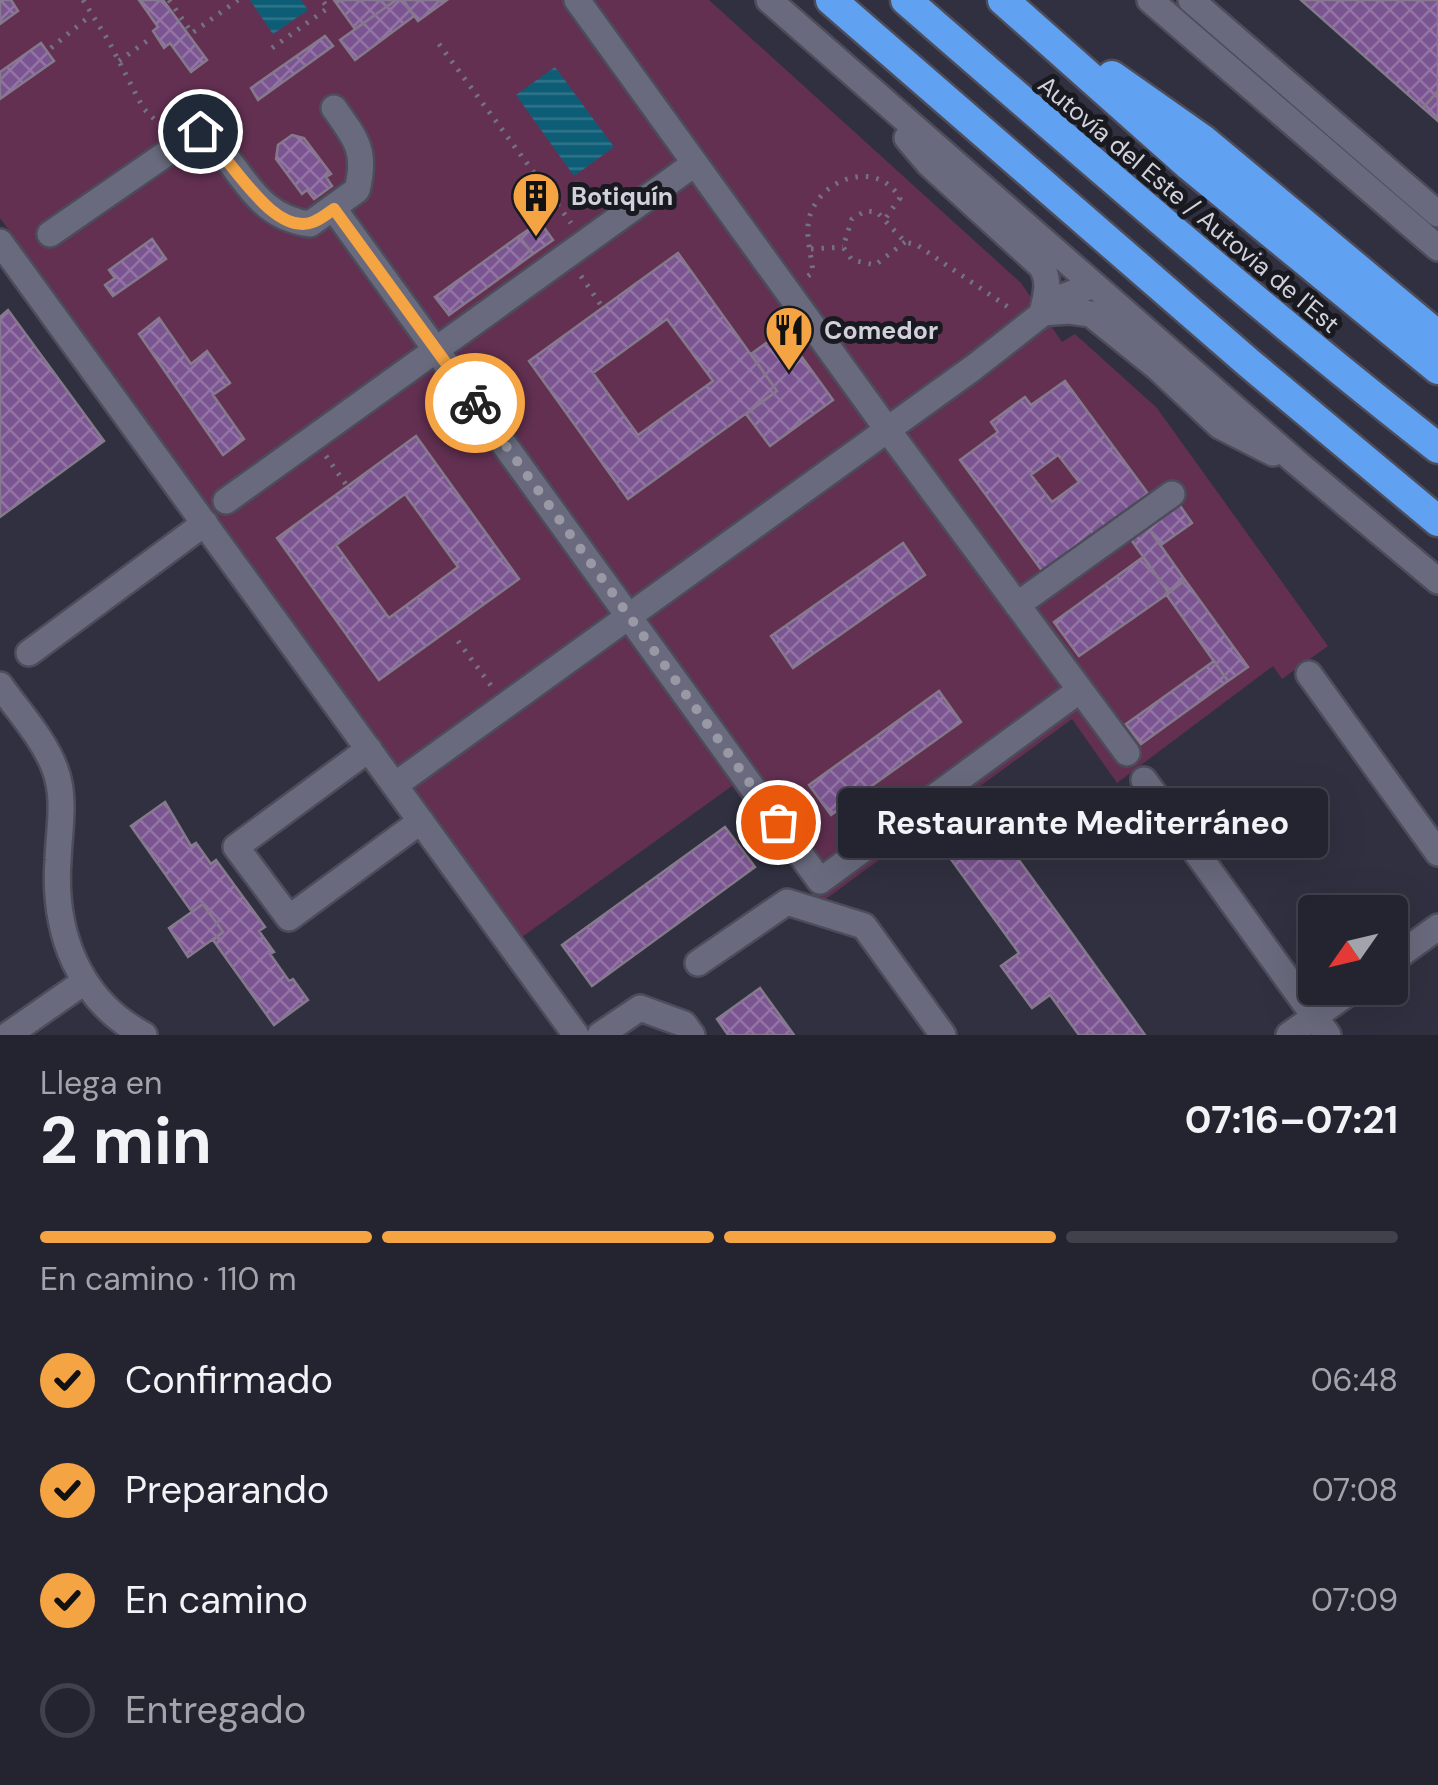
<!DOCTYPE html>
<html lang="es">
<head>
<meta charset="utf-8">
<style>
  :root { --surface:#242430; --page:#2c2c38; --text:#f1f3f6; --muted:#a3a4ab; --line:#41414c; --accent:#f4a443 }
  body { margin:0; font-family:"DM Sans",sans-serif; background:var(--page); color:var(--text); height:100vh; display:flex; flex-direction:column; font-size:38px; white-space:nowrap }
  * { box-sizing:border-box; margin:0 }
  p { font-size:32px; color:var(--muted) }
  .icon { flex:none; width:55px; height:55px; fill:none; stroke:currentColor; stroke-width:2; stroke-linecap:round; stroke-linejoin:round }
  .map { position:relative; height:1035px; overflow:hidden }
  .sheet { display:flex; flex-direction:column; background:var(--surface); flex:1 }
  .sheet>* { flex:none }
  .needle { width:65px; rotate:236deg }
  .controls { position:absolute; left:1298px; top:895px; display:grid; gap:20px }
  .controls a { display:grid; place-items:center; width:110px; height:110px; border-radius:10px; background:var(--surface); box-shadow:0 10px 40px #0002,0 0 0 2px var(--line); font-size:50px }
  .pin { position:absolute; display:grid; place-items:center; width:85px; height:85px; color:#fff; margin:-42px; border:5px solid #fff; border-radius:50%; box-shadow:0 2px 10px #0007 }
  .courier { position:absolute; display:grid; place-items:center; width:100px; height:100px; margin:-50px; border:8px solid #f4a443; border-radius:50%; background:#fff; color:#222; box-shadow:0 2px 12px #0007 }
  .bubble { position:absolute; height:70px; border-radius:10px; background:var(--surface); box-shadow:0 10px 40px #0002,0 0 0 2px var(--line); font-size:32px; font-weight:700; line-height:70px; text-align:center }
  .overview em { font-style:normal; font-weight:700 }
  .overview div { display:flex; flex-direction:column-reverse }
  .overview { display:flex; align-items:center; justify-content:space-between; height:170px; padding:0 40px }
  h1 { font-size:65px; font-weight:700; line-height:75px }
  .bar { display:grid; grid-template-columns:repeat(4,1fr); gap:15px 10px; align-content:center; height:120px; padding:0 40px }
  .bar i { height:12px; border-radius:8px; background:var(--line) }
  .bar .on { background:var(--accent) }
  .bar p { grid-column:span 4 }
  ol { padding:0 40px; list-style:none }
  li { display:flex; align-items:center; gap:30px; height:110px }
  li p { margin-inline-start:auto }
  li .icon { padding:10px; border-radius:50%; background:var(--accent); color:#111; stroke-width:4 }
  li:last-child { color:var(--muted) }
  li i { width:55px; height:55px; border:5px solid var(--line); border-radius:50% }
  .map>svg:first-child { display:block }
</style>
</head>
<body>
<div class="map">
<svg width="1438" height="1035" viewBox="0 0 1438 1035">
  <defs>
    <pattern id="water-rules" width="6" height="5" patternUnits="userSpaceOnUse" patternTransform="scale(2.5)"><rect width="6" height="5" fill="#0e5d76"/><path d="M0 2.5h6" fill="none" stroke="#307389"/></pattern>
    <pattern id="building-cross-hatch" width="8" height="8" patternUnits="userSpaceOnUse" patternTransform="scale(2.5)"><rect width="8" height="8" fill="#7b5591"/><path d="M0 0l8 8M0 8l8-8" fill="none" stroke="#9374a5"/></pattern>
  </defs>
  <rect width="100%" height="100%" fill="#303040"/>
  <path fill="#633052" d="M0 0H709L1021 283 1062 342 1075 334 1157 408 1328 646 1282 679 1273 666 1117 783 1072 719 819 904 732 786 522 937 0 218Z"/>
  <path fill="url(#water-rules)" d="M250 0H301L308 10 273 34Z
    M555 67 614 147 574 176 516 95Z"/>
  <path fill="url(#building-cross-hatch)" stroke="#857a8c" stroke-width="2.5" fill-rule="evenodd" d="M0 0H11L18 11 0 24Z
    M139 0H163L207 60 191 72 170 43 164 48 153 31 158 27Z
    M334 0H396L355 29Z
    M396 0H403L414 16 355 60 340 40Z
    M403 0H447L418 21Z
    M1301 0H1438V91L1423 108Z
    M325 36 333 46 258 100 251 88Z
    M41 43 54 61 0 99V72Z
    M1438 91V121L1423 108Z
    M292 135 304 138 331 174 326 177 332 186 314 199 307 190 302 194 276 159 278 145Z
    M540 222 553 240 533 254 519 236Z
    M519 236 533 254 449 315 435 297Z
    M152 239 166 259 113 296 105 285 115 278 109 270Z
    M678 253 777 391 628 499 529 361ZM667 319 713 381 638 435 593 373Z
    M8 310 104 441 0 517V317Z
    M159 318 191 364 207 351 230 383 213 395 244 439 223 455 139 334Z
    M783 331 833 400 770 446 746 414 777 391 751 354Z
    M1065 381 1149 495 1043 572 960 460 998 432 991 422 1025 397 1031 405ZM1058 455 1079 482 1052 502 1031 475Z
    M416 436 519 579 379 680 277 538ZM405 494 458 567 389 618 336 545Z
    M1176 500 1192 523 1161 545 1144 522Z
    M1144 522 1185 580 1169 593 1127 534Z
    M903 543 925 575 793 668 771 636Z
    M1143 557 1169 593 1079 656 1054 622Z
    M1185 580 1248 667 1228 681 1166 594Z
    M1214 661 1228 681 1141 744 1126 724Z
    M939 691 961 722 831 815 809 785Z
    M165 802 191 846 196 843 211 864 216 860 265 927 259 931 274 952 270 954 289 981 293 979 308 1000 274 1025 213 940 223 932 203 904 192 912 131 826Z
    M989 819 1063 921 1145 1035H1079L1050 995 1032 1008 1001 966 1019 953 945 851Z
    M725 827 755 867 592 986 562 945Z
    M203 904 223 932 188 957 169 928Z
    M760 988 794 1035H728L717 1019Z"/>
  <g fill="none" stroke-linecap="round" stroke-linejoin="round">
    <g stroke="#4c4c5a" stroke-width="30">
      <path id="minor" d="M577 0 887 429 1127 753
        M769 0 1296 462 1438 581
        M1150 0 1438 248
        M1191 0 1438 214
        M907 138 929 164 1041 266C1051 281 1046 296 1042 313
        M334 209 820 881 1080 690
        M50 234 199 131C244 163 248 215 310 224L357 190C367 151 356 139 334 108
        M0 242 576 1035
        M1042 313 1069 311 1091 314 1158 368 1220 426 1273 453
        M226 501 694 164
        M1017 605 1172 494
        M29 653 205 523
        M1309 674 1438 853
        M0 685C18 711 44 739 55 769 66 798 59 830 58 860 53 932 78 1000 144 1035
        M369 749 236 847 289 918 421 821
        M1144 780 1328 1035
        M395 785 973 368 1065 296 1094 285
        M1390 962 1438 927
        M698 963 787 902 864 926 943 1035
        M8 1035 84 982
        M600 1035 640 1008 684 1024 692 1035
        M1289 1035 1355 988"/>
    </g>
    <g stroke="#4c4c5a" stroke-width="35">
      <path id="highway" d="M831 0 1250 364 1438 521
        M906 0C1081 152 1256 305 1438 448
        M1003 0 1190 166 1438 369
        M1112 76 1203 140 1438 336"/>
    </g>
    <path stroke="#727280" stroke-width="5" stroke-dasharray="2.5 8" stroke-linecap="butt" d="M83 0 108 40 143 108 163 128
      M169 0 192 33 238 0
      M439 44 571 223
      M51 48 91 15
      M272 48 328 8 322 0
      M119 61 151 38
      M905 242 875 265 852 260 843 247 852 219 865 211 877 212 905 242 917 245 1011 309
      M811 249 843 247
      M581 276 603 308
      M808 276 813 272C811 251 803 229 812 210 827 176 878 161 900 198L885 219
      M326 456 347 486
      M458 641 492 687"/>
    <use href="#minor" stroke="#696a7d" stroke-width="25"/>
    <use href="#highway" stroke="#60a1f1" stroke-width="30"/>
  </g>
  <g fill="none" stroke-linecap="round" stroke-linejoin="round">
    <path stroke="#9999a5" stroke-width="10" stroke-dasharray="0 18" d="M475 403 778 822"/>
    <path stroke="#f4a443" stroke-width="12" d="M200 131C229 153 271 238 313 222 321 219 328 213 334 209L475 403"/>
  </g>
  <defs>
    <g id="building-pin" transform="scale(2.5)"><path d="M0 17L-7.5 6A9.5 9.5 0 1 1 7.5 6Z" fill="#f4a443" stroke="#191920"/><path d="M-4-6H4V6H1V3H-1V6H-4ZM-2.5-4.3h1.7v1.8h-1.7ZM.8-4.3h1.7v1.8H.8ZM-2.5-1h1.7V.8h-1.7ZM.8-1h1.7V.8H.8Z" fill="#111"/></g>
    <g id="restaurant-pin" transform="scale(2.5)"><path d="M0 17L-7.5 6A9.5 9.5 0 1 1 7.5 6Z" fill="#f4a443" stroke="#191920"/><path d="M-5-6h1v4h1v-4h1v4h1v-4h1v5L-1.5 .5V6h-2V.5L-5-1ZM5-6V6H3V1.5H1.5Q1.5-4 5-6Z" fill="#111"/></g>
  </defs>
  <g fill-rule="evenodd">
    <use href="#building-pin" x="536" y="196"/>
    <use href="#restaurant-pin" x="789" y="330"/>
  </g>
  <g text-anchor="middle" stroke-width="10" stroke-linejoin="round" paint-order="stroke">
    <g font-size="25" font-weight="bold" fill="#d1d1dc" stroke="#191920" text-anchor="start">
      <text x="571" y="205">Botiquín</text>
      <text x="824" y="339">Comedor</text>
    </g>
    <g font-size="25" fill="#d1d1dc" stroke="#191920">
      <text transform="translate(1189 204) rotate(40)" y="9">Autovía del Este / Autovia de l'Est</text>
    </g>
  </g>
</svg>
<div class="controls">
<a><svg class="needle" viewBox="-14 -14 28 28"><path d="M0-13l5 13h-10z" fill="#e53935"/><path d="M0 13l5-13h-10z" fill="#a3a4ab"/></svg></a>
</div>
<div class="pin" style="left:778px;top:822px;background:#ea580c"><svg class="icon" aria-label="bag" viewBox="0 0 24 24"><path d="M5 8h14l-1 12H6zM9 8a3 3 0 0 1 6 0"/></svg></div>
<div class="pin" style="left:200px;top:131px;background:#1f2937"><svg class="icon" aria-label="home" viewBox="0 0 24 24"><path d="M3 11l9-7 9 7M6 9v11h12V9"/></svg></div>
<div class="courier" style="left:475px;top:403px"><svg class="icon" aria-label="bike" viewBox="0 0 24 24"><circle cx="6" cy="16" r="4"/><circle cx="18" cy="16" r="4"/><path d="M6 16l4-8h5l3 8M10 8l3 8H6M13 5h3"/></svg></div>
<div class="bubble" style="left:838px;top:788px;width:490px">Restaurante Mediterráneo</div>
</div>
<section class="sheet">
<div class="overview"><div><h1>2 min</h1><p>Llega en</p></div><em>07:16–07:21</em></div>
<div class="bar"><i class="on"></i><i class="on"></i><i class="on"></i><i></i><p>En camino · 110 m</p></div>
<ol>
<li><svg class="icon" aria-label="check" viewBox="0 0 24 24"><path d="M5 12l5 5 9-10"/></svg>Confirmado<p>06:48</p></li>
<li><svg class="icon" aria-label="check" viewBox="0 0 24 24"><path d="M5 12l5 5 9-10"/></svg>Preparando<p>07:08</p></li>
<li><svg class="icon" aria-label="check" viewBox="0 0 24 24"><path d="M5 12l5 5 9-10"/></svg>En camino<p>07:09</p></li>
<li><i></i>Entregado</li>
</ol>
</section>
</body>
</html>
